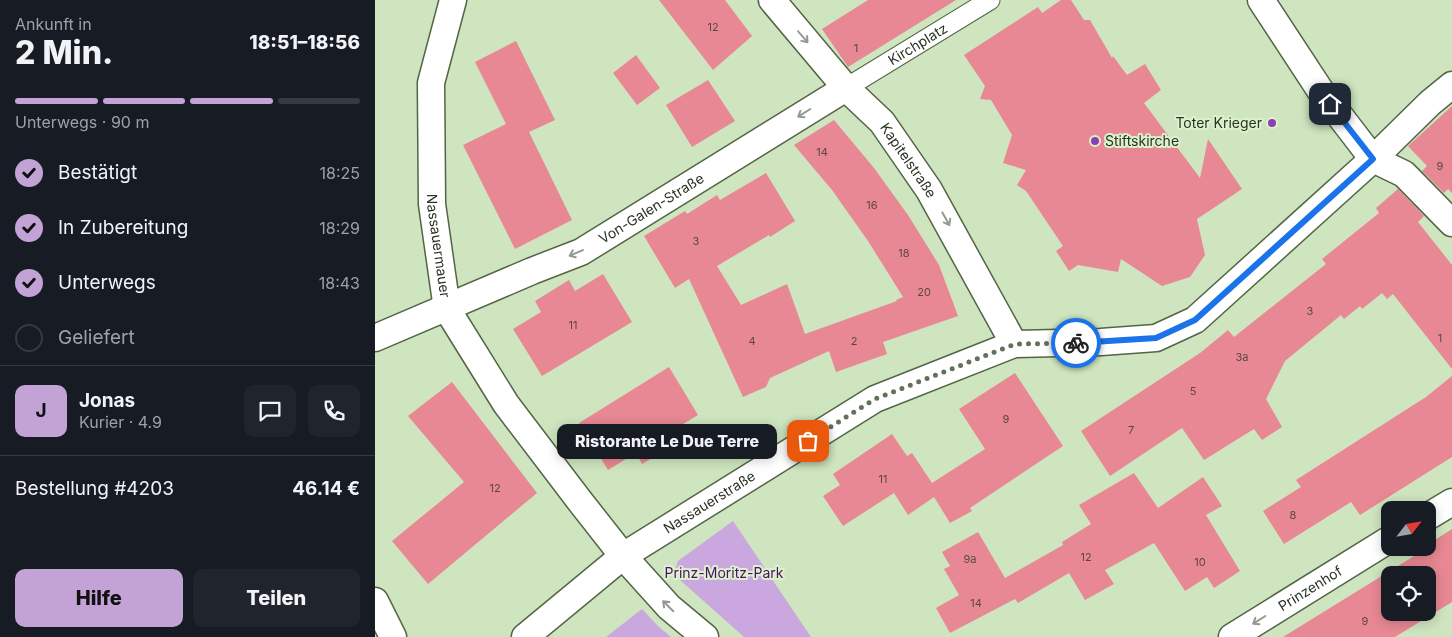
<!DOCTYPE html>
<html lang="de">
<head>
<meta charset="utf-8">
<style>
  :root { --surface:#171b24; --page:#20242c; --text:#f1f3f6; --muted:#9ea1a6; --line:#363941; --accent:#c3a2d6 }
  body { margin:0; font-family:Inter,sans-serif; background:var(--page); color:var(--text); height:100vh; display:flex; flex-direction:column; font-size:19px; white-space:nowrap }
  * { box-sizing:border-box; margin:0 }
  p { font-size:16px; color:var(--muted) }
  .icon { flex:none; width:28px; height:28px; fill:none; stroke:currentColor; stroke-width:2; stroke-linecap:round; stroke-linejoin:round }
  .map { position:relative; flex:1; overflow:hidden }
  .panel { display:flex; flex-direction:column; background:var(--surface); width:375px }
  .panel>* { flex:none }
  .needle { width:32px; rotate:59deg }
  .tools { position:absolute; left:1006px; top:501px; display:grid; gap:10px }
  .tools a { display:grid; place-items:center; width:55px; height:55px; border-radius:10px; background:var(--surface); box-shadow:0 2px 12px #0003; font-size:25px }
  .pin { position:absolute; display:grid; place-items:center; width:42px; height:42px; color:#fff; margin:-21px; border-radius:10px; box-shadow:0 2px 8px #0006 }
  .courier { position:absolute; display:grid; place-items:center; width:50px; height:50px; margin:-25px; border:4px solid #1a73e8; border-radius:50%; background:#fff; color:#222; box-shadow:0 1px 6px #0007 }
  .bubble { position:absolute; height:35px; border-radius:10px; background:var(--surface); box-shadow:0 2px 12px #0003; font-size:16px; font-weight:800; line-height:35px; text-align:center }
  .overview em { font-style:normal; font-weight:800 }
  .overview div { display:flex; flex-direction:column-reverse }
  .overview { display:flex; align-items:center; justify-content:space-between; height:85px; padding:0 15px }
  h1 { font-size:32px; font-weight:800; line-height:38px }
  .bar { display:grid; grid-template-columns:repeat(4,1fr); gap:8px 5px; align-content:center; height:60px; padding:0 15px }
  .bar i { height:6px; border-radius:4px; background:var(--line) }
  .bar .on { background:var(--accent) }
  .bar p { grid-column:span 4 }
  .line { display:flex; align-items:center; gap:12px; padding:0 15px; border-top:1px solid var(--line) }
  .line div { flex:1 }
  .round { display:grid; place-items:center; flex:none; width:52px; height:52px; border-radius:10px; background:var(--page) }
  ol { padding:0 15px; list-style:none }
  li { display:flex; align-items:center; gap:15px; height:55px }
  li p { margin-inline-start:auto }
  li .icon { padding:5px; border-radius:50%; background:var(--accent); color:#111; stroke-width:4 }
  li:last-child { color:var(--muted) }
  li i { width:28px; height:28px; border:2px solid var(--line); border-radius:50% }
  .primary-button { display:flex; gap:10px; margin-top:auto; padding:10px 15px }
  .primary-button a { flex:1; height:58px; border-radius:10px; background:var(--accent); color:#111; font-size:20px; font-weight:800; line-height:58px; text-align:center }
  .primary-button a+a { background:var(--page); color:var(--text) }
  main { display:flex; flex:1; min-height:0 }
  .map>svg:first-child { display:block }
</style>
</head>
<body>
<main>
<section class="panel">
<div class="overview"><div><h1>2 Min.</h1><p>Ankunft in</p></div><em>18:51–18:56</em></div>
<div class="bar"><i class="on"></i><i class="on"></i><i class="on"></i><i></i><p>Unterwegs · 90 m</p></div>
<ol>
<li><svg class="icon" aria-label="check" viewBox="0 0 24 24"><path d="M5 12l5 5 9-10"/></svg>Bestätigt<p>18:25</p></li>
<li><svg class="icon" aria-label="check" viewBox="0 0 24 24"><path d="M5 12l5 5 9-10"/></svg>In Zubereitung<p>18:29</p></li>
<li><svg class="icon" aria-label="check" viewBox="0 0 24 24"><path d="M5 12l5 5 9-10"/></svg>Unterwegs<p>18:43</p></li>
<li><i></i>Geliefert</li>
</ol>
<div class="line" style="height:90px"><b class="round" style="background:var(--accent);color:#111">J</b><div><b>Jonas</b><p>Kurier · 4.9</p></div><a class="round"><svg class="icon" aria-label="chat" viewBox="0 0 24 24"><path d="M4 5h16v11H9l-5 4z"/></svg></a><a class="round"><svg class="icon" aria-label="phone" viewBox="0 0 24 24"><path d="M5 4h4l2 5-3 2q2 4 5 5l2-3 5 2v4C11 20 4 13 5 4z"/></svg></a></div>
<div class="line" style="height:65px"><div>Bestellung #4203</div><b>46.14 €</b></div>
<div class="primary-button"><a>Hilfe</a><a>Teilen</a></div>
</section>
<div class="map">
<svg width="1077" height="637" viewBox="0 0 1077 637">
  <rect width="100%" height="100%" fill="#cee5bf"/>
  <path fill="#caa7df" d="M358 521 436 637H369L305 580 300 570 303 561Z
    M267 609 283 626 296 637H231Z"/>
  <path fill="#e88894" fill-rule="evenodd" d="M284 0H350L377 36 338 70Z
    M493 0H581L473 67 447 29Z
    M686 0H696L709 20H715L737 58 738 56 752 75 770 64 786 90 769 103 825 178 833 139 867 189 822 219 830 255 815 277 787 286 746 259 743 272 703 265 694 271 681 251 688 246 651 191 642 185 651 170 628 163 637 135 616 100 605 99 610 86 589 55 663 7 667 13Z
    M141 41 180 120 154 132 197 220 140 249 88 145 131 124 100 62Z
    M261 55 285 88 262 105 238 73Z
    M333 80 360 121 317 147 291 105Z
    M1077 106V193L1073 189 1069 193 1047 171 1052 166 1033 146Z
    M459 120 499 168 533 215 564 265 583 316 508 342 512 354 461 372 454 351 395 378 391 387 368 397 314 279 300 288 269 236 310 211 312 214 342 195 345 200 391 173 420 221 395 237 394 235 342 266 366 305 412 284 430 334 522 301 521 300 528 297 493 241 457 190 419 145Z
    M1023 189 1049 216 1043 222 1077 265V369L1018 294 1012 299 1007 293 987 309 985 306 969 319 966 315 910 361 891 399 907 427 887 440 879 429 829 460 807 428 735 476 706 431 825 353 853 330 859 337 951 264 947 259 1004 213 1001 208Z
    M228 274 257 322 167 376 138 329 166 312 160 301 194 280 200 291Z
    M294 367 323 415 295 432 302 443 267 464 261 453 233 470 204 423Z
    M640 373 688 446 595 508 597 511 575 523 559 497 533 515 519 493 468 526 448 496 465 485 458 474 517 434 532 456 537 453 557 483 610 449 584 409Z
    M1077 376V457L985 515 976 502 909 544 888 511 926 487 921 480 1051 397Z
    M77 382 162 493 53 584 17 541 89 482 33 416Z
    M759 473 783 508 828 477 847 506 831 515 865 571 839 588 832 577 810 591 779 543 730 570 739 584 710 600 694 573 643 603 640 599 575 633 561 608 584 595 569 569 575 566 567 552 603 532 630 578 688 545 687 542 716 524 704 505Z
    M1077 529V602L1020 637H908L1052 548V545ZM1015 575H1052V612H1015Z"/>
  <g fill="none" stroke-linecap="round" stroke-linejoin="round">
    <g stroke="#526544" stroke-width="21">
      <g id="pedestrian">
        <path id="s1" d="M471 88 615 0"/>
      </g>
    </g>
    <g stroke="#526544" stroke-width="29">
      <g id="minor">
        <path id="s2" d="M78 0 56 83 57 204 72 309 131 404 204 500 248 556 294 607 330 637"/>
        <path id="s3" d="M397 0 471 88 507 122 554 190 639 344"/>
        <path d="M886 0 945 90 998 159 1029 174 1077 223"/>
        <path id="s4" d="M0 338 157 271 206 252 471 88"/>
        <path d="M1052 517 1077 502"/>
        <path d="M0 601 18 637"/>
        <path id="s5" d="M150 637 248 556 500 399 639 344 726 342 781 338 820 320 998 159 1055 103 1077 85"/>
        <path id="s6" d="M857 637 1015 539"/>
      </g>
    </g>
    <use href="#pedestrian" stroke="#fff" stroke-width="19"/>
    <use href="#minor" stroke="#fff" stroke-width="26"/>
  </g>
  <defs><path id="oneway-shaft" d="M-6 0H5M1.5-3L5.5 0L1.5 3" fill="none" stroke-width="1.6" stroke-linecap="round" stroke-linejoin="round" transform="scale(1.25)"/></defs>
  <g stroke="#949992">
    <use href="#oneway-shaft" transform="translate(428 37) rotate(49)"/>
    <use href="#oneway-shaft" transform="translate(429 113) rotate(148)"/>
    <use href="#oneway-shaft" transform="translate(571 219) rotate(61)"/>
    <use href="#oneway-shaft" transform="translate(201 253) rotate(157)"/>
    <use href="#oneway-shaft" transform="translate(293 606) rotate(-135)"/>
    <use href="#oneway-shaft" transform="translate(884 620) rotate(148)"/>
  </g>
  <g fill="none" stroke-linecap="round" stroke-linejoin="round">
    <path stroke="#63715a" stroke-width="5" stroke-dasharray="0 9" d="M433 441 500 399 640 344 701 343"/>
    <path stroke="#1a73e8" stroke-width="6" d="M701 343 781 338 820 320 998 159 955 104"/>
  </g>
  <g fill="#8b3fb0" stroke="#dbf2cc" stroke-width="2">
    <circle cx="897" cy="123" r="5"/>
    <circle cx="720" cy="141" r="5"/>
  </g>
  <g text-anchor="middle" stroke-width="4" stroke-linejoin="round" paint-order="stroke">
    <g font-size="11" fill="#5a4840">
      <text x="338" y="31">12</text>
      <text x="481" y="52">1</text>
      <text x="447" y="156">14</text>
      <text x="1065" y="170">9</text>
      <text x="497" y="209">16</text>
      <text x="321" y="245">3</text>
      <text x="529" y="257">18</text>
      <text x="549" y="296">20</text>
      <text x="935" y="315">3</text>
      <text x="198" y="329">11</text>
      <text x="1065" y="342">1</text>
      <text x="377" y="345">4</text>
      <text x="479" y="345">2</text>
      <text x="867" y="361">3a</text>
      <text x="818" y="395">5</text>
      <text x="631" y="423">9</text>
      <text x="756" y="434">7</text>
      <text x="508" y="483">11</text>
      <text x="120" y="492">12</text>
      <text x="918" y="519">8</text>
      <text x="711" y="561">12</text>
      <text x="595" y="563">9a</text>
      <text x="825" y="566">10</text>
      <text x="601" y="607">14</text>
      <text x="990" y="625">9</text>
    </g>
    <g font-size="14" fill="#2a3324" stroke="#dbf2cc">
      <text dy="5" stroke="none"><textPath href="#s1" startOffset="84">Kirchplatz</textPath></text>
      <text dy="5" stroke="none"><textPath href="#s3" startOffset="211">Kapitelstraße</textPath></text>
      <text dy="5" stroke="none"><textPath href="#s4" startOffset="306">Von-Galen-Straße</textPath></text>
      <text dy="5" stroke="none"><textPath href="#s2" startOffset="249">Nassauermauer</textPath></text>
      <text dy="5" stroke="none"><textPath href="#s5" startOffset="229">Nassauerstraße</textPath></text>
      <text dy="5" stroke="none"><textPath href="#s6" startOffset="92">Prinzenhof</textPath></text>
    </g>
    <g font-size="14" fill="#2a3324" stroke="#dbf2cc" text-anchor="end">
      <text x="887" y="128">Toter Krieger</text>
      <text x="730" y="146" text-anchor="start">Stiftskirche</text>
    </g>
    <g font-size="14" fill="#4e0d69" stroke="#dbf2cc">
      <text x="349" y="578">Prinz-Moritz-Park</text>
    </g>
  </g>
</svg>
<div class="tools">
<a><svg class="needle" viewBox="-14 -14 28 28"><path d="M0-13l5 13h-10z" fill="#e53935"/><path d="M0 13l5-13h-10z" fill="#9ea1a6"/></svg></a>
<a><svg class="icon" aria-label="locate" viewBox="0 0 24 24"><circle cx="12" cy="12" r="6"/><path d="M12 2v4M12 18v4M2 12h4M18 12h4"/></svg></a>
</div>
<div class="pin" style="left:433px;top:441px;background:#ea580c"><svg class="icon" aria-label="bag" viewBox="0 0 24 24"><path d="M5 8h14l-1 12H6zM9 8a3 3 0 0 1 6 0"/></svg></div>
<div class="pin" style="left:955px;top:104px;background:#1f2937"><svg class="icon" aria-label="home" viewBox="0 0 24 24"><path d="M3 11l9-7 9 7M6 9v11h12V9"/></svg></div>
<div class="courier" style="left:701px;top:343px"><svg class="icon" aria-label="bike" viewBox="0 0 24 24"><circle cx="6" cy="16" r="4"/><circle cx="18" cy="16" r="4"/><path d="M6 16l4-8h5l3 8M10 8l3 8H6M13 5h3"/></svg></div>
<div class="bubble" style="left:182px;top:424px;width:220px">Ristorante Le Due Terre</div>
</div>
</main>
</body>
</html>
